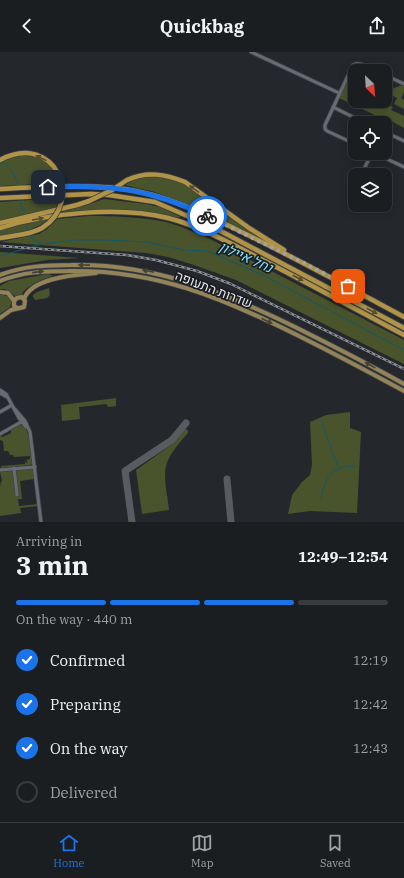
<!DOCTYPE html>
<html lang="en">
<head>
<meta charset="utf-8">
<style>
  :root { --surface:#1b1e21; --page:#24272a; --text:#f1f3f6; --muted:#a0a2a5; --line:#393c3f; --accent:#1a73e8 }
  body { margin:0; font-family:"IBM Plex Serif",Heebo,serif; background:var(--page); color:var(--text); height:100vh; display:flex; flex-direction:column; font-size:15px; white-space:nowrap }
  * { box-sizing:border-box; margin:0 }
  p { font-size:13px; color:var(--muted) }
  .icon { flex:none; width:22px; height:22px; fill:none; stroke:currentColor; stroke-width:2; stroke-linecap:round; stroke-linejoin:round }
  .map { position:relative; height:470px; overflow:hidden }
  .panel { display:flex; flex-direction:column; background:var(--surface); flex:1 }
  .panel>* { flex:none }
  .needle { width:26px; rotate:155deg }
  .tools { position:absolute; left:348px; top:12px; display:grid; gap:8px }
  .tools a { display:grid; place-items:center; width:44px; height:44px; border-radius:8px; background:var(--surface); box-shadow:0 2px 10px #0003,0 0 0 1px var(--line); font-size:20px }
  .pin { position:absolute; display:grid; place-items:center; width:34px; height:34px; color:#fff; margin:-17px; border-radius:8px; box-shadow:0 2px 6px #0006 }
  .courier { position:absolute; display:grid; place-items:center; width:40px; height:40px; margin:-20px; border:3px solid #1a73e8; border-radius:50%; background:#fff; color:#222; box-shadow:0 1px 5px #0007 }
  .head em { font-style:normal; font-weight:700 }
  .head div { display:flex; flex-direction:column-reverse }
  .head { display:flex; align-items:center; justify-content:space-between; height:68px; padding:0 16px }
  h1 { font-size:26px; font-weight:700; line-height:30px }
  .bar { display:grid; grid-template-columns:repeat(4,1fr); gap:6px 4px; align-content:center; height:48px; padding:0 16px }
  .bar i { height:5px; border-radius:3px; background:var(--line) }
  .bar .active { background:var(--accent) }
  .bar p { grid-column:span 4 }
  ol { padding:0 16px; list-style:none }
  li { display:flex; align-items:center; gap:12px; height:44px }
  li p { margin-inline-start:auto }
  li .icon { padding:4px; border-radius:50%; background:var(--accent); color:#fff; stroke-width:4 }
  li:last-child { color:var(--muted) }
  li i { width:22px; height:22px; border:2px solid var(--line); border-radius:50% }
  header { display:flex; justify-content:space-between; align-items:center; height:52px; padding:0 16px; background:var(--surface); font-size:18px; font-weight:700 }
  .tabs { display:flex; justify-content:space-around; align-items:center; height:56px; border-top:1px solid var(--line); background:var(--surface); font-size:11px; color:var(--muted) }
  .tabs a { display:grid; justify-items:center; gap:2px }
  .tabs .active { color:var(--accent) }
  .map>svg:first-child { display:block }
</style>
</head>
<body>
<header><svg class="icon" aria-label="back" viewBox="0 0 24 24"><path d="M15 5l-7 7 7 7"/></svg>Quickbag<svg class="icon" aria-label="share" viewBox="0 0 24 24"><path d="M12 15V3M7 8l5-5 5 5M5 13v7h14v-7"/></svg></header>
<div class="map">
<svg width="404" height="470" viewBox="0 0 404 470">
  <rect width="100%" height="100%" fill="#24282c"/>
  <path fill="#49542d" d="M357 13 368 19H355V49H374L379 51 384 50 393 55 391 58 404 64V76L382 64 381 66 339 46 354 15Z
    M402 33 404 34V40L401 46 404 48V57L394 52 397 46 389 42 392 37Z
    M26 103C46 107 52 112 59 131L0 134V111L13 105Z
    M159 124 185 132 283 199 201 160 155 140 125 133 139 125Z
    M59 146 56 156 0 169V150Z
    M104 147 146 152 160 155 181 165 173 166 117 159 64 161 63 159 84 154Z
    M89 164C115 164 141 165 166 170 181 174 196 181 210 187L404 288V312L236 228 191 212 168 205 146 201 0 190 39 182 47 177 57 167Z
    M51 165C34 180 21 180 0 184V177Z
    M0 200 80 206 48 208 0 216Z
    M48 222 53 224C42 227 27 233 21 243L15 244 5 237H0V234L9 229Z
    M49 236 50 243 47 246 35 248 33 245V243L37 240Z
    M0 242 7 244 12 248 10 255 0 262Z
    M116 346V354L108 355 107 352 79 355 80 367 62 369 61 353Z
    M350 360V376L361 380 357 461 310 459 288 462 292 443 302 430 310 423 312 413 310 370 326 363Z
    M20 373 25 374 30 388 32 412 30 413 1 416V414L25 412V410L28 411 26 408 30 407V404L14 405 13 403H10L8 399H4L3 389 0 388V384L3 385 11 381V378Z
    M185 377 188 378V381C180 390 169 402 166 414 163 428 168 445 169 458L142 462 136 418 174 391Z
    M31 417 33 418 34 427 20 429 22 447H18L19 454 38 452V454L20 456 21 461 0 464V435L1 430 2 429 0 420Z"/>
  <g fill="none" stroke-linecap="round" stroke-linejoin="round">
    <path stroke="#115969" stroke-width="1" d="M0 110C11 113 16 124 18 134
      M20 147 23 160
      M26 175 28 180
      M30 183 31 186 42 192 76 188H105L147 190 183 198 208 199 261 222 404 298
      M0 204 42 192
      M321 368 338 415
      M321 448C323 428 332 413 355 414"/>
    <path stroke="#585c60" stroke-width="7" d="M227 427 231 470
      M132 470 125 419 172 388 186 371"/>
    <g stroke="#414448" stroke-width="4.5">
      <path id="minor" d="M251 0 339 41
        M385 23 404 32
        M333 55 365 71
        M385 80 404 89
        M355 92 327 79 325 77V73L353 13C360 9 369 16 377 19
        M374 101 404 115
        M361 123 372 101
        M352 142 355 135
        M0 338 6 342 19 366 26 375
        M0 341 7 345
        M13 355 25 369 30 380 41 470
        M0 360 12 353
        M0 382 23 369
        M14 416 17 443
        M0 418 35 415"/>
    </g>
    <g stroke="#414448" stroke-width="5.5">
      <path id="major" d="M0 223C23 214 47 213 71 213 155 211 226 241 299 277 335 295 370 313 404 332
        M0 229C22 220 45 219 68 219 155 217 223 246 299 284 335 302 369 320 404 339
        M0 240 8 241 14 249
        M24 247C32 225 76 223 96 221
        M0 266 11 258 24 255 25 249 22 245 17 246 14 249V254L17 256"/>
    </g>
    <g stroke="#414448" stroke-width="6">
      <path id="highway" d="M127 128C147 119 165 122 185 130L249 176 284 198
        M0 137C41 135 83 132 124 137 168 143 209 164 248 183 301 209 352 237 404 265
        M0 146 91 142 109 143 155 150 215 176 404 276
        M0 171 77 153 89 149
        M0 176C48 161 118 154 168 166 199 174 228 190 257 205 306 230 355 257 404 283
        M0 186 7 185"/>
    </g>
    <use href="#minor" stroke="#686c72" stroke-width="3"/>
    <use href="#major" stroke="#938358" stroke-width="4"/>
    <use href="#highway" stroke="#b09347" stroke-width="4.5"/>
    <g stroke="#8c9093" stroke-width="2.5">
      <path id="rail" d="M0 194 127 203 156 208 197 219 231 232 404 317"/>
    </g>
    <use href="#rail" stroke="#1a1e22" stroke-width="1" stroke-dasharray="3" stroke-linecap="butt"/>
    <g stroke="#414448" stroke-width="6" stroke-linecap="butt">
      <path id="highway-bridge" d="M0 108C55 79 85 149 42 176 32 182 18 183 7 185
        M89 149 112 138 127 128"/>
    </g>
    <use href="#highway-bridge" stroke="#b09347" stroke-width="4.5"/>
  </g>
  <defs><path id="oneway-solid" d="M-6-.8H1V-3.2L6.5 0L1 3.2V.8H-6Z"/></defs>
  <g fill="#564d31">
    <use href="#oneway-solid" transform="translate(41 106) rotate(-154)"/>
    <use href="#oneway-solid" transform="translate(194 137) rotate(-145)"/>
    <use href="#oneway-solid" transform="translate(38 167) rotate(-11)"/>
    <use href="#oneway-solid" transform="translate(298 226) rotate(28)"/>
    <use href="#oneway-solid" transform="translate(372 259) rotate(28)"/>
  </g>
  <g fill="#444135">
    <use href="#oneway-solid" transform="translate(84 213) rotate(-179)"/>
    <use href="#oneway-solid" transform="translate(148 219) rotate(-168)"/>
    <use href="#oneway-solid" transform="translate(38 220) rotate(-6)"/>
    <use href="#oneway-solid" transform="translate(267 269) rotate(25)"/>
    <use href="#oneway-solid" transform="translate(370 313) rotate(-151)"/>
  </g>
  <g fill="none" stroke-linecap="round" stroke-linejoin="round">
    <path stroke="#a1a4a8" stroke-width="4" stroke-dasharray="0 7.2" d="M207 164 306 212 348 234"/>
    <path stroke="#1a73e8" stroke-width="5" d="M48 135C84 134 121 134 155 144 173 149 190 156 207 164"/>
  </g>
  <g text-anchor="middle" stroke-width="3.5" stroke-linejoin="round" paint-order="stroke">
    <g font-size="13" fill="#e4e7ea" stroke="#1a1e22">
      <text transform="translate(214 237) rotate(21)" y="5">שדרות התעופה</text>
    </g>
    <g font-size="14" font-style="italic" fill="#7de1fb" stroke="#1a1e22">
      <text transform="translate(246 205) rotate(24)" y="5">נחל איילון</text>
    </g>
  </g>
</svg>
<div class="tools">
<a><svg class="needle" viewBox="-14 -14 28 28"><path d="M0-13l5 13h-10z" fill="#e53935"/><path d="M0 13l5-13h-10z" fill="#a0a2a5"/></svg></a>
<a><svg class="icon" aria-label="locate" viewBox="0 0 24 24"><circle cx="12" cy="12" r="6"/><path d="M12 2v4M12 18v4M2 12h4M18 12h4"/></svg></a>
<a><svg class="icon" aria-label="layers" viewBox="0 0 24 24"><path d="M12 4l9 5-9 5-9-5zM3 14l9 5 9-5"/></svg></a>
</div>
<div class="pin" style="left:348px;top:234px;background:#ea580c"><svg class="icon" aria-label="bag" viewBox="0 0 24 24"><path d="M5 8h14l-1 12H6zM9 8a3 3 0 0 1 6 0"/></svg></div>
<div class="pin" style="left:48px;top:135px;background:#1f2937"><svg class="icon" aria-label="home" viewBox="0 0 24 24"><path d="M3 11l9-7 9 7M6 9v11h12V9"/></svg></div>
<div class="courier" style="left:207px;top:164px"><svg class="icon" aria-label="bike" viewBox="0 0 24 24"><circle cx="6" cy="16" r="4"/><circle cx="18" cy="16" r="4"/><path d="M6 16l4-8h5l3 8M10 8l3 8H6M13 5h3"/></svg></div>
</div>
<section class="panel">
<div class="head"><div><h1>3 min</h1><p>Arriving in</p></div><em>12:49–12:54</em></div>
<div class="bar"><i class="active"></i><i class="active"></i><i class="active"></i><i></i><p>On the way · 440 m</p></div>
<ol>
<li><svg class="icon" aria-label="check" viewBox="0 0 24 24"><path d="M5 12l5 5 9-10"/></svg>Confirmed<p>12:19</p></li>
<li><svg class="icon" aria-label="check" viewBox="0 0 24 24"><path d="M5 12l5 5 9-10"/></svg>Preparing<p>12:42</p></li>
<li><svg class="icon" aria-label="check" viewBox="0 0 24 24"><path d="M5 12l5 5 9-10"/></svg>On the way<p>12:43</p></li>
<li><i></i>Delivered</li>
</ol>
</section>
<nav class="tabs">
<a class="active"><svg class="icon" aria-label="home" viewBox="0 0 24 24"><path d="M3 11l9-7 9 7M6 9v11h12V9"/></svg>Home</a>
<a><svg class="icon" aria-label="map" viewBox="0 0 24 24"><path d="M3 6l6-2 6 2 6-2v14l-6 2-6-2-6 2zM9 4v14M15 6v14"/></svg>Map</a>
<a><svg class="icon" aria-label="saved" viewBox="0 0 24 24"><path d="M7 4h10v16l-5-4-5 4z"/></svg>Saved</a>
</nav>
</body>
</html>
